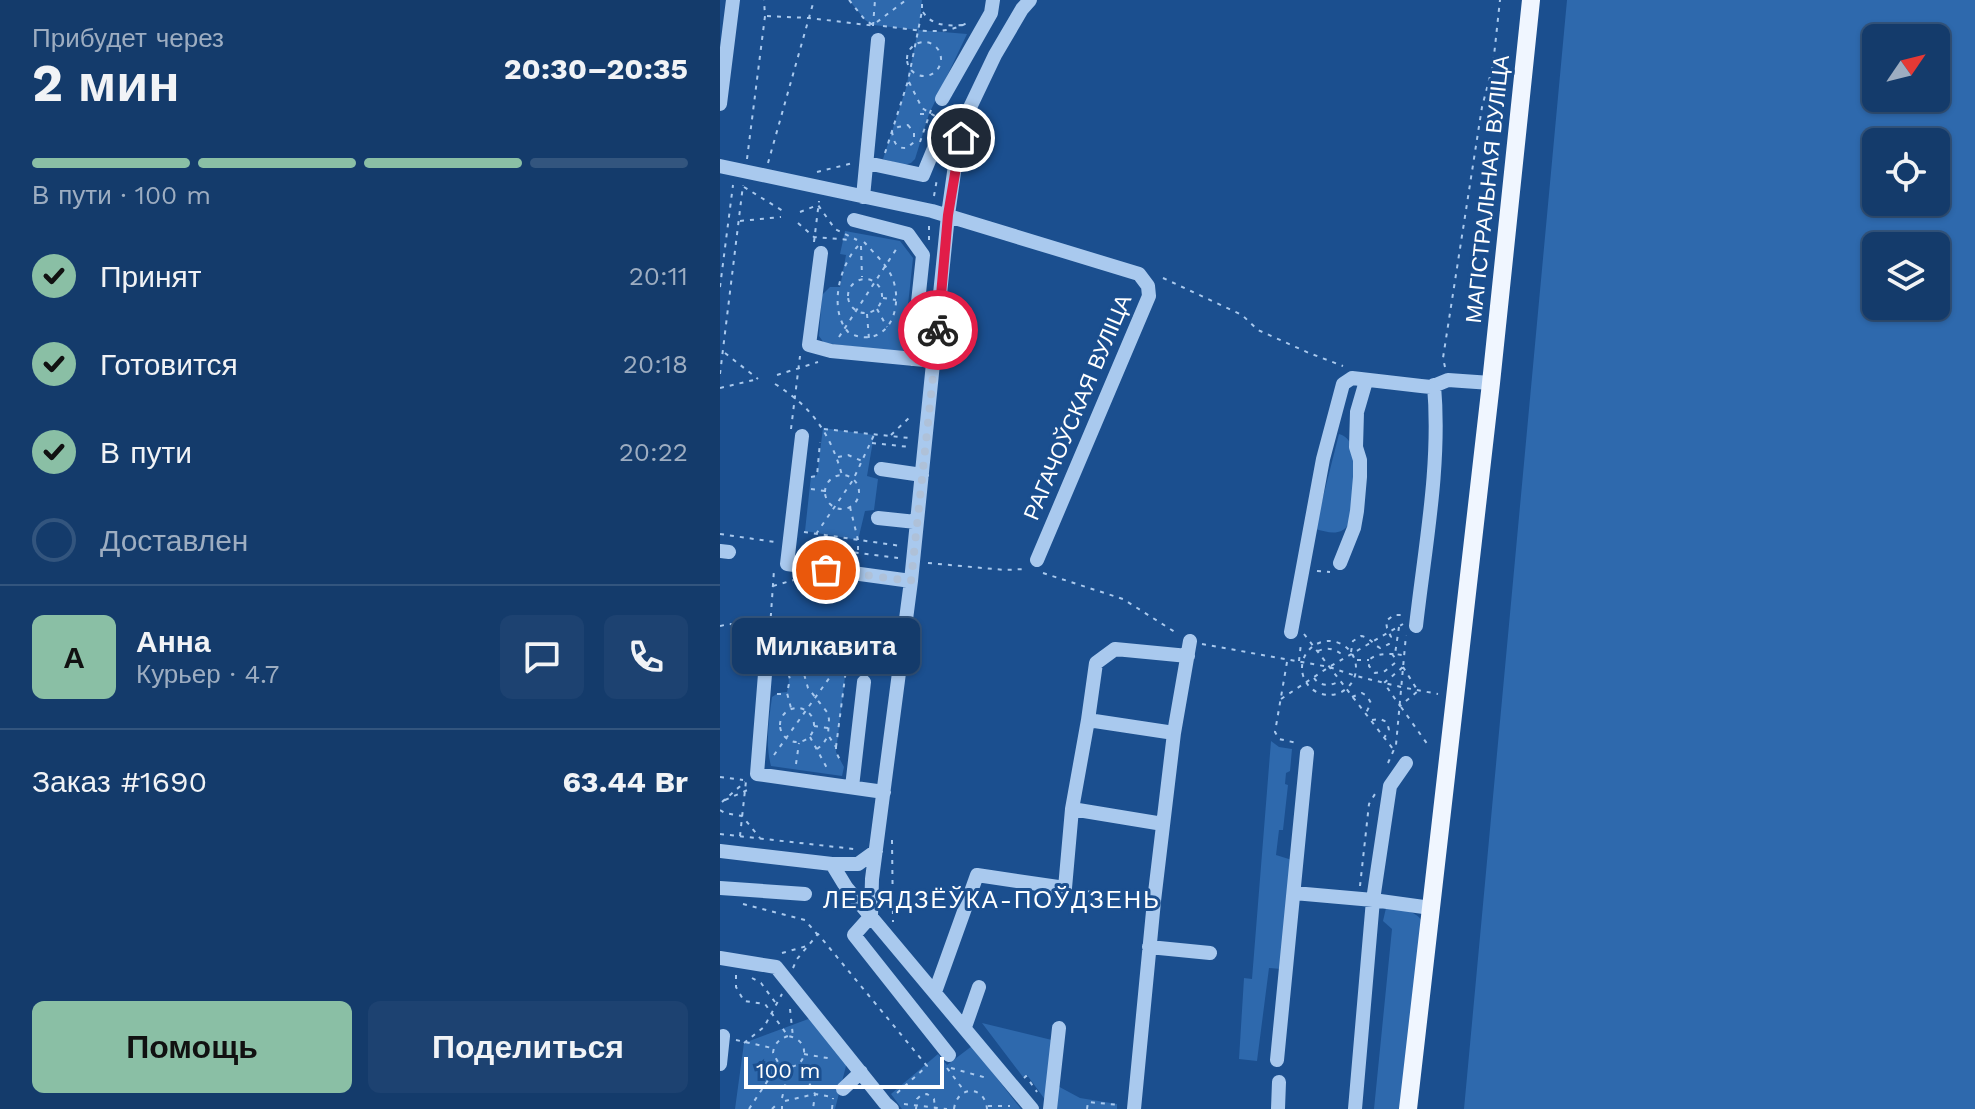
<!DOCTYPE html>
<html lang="ru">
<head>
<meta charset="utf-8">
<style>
  :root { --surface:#143b6b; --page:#1d4271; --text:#f1f3f6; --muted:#9dadc1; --line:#33557e; --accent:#8abfa5 }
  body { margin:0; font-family:"Work Sans",sans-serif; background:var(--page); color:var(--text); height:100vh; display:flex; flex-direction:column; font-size:30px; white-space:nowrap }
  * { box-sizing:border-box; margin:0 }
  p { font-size:26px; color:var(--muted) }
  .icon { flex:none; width:44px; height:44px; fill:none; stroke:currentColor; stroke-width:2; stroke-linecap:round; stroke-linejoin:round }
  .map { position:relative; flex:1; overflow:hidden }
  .panel { display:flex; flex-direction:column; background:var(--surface); width:720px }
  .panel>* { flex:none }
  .needle { width:52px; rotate:55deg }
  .tools { position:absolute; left:1142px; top:24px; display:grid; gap:16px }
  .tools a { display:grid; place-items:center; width:88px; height:88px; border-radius:12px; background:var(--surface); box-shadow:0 2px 6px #0004,0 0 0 2px var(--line); font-size:40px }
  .scale { position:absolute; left:24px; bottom:20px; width:200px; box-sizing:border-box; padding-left:8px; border:4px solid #fff; border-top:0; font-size:22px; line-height:28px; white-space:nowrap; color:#fff; -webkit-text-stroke:6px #1b4f8f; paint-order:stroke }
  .pin { position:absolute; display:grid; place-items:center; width:68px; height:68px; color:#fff; margin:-34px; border:4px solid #fff; border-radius:50%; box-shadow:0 2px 8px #0007 }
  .courier { position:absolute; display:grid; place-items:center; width:80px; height:80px; margin:-40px; border:6px solid #e11d48; border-radius:50%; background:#fff; color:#222; box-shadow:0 2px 10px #0007 }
  .bubble { position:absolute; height:56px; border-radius:12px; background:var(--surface); box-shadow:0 2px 6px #0004,0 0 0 2px var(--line); font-size:26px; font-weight:700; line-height:56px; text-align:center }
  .overview em { font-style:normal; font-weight:700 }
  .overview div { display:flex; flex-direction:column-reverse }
  .overview { display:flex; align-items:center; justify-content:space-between; height:136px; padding:0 32px }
  h1 { font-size:52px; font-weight:700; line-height:60px }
  .bar { display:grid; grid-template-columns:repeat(4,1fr); gap:12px 8px; align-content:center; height:96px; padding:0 32px }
  .bar i { height:10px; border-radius:6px; background:var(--line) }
  .bar .on { background:var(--accent) }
  .bar p { grid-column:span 4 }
  .line { display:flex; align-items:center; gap:20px; padding:0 32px; border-top:2px solid var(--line) }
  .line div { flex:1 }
  .round { display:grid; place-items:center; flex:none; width:84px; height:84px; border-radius:12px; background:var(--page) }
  ol { padding:0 32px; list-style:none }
  li { display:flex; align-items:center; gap:24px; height:88px }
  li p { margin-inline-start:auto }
  li .icon { padding:8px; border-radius:50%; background:var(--accent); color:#111; stroke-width:4 }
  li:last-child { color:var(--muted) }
  li i { width:44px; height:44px; border:4px solid var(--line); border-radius:50% }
  .cta { display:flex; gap:16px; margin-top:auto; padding:16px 32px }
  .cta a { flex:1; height:92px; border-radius:12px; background:var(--accent); color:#111; font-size:32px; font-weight:700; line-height:92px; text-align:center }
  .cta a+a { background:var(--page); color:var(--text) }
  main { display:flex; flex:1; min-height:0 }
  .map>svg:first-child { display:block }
</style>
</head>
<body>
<main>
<section class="panel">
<div class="overview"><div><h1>2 мин</h1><p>Прибудет через</p></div><em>20:30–20:35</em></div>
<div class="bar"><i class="on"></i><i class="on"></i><i class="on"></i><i></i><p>В пути · 100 m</p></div>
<ol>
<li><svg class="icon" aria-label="check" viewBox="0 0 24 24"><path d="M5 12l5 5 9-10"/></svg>Принят<p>20:11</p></li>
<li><svg class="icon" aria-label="check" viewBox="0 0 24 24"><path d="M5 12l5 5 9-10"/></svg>Готовится<p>20:18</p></li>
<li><svg class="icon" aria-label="check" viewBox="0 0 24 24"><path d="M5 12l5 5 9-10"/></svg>В пути<p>20:22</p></li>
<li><i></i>Доставлен</li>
</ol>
<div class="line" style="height:144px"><b class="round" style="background:var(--accent);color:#111">А</b><div><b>Анна</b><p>Курьер · 4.7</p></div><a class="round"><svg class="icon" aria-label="chat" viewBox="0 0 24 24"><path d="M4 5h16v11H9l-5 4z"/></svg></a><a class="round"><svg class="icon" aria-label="phone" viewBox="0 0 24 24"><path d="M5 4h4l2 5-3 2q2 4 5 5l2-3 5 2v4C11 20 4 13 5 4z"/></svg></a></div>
<div class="line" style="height:104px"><div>Заказ #1690</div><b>63.44 Br</b></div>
<div class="cta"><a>Помощь</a><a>Поделиться</a></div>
</section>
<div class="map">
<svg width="1255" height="1109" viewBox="0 0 1255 1109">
  <rect width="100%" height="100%" fill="#1b4f8f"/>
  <path fill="#2e69ad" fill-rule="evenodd" d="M129 0H202L199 30 247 34 209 114 195 159 191 163 184 165 163 159 186 88 198 30 153 25 145 20Z
    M847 0H1255V1109H744ZM1156 38H1216V98H1156ZM1156 142H1216V202H1156ZM1156 246H1216V306H1156Z
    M125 231 180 241 193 258 183 352 104 343 99 336 102 295 110 287H120L126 255 120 254Z
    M103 428 154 435 147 476 158 479 154 510 145 511 138 540 85 531 91 476 97 475Z
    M619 434C646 441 632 504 629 524 620 537 608 532 595 529Z
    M66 644 128 652 116 752 124 767 122 776 51 766C45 744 49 719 52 697L58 693 67 692C70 681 69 677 66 665 64 659 65 651 66 644Z
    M551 741 559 747 572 749 570 771 566 773 565 784 568 785 563 830H559L556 855 572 860 561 969 549 968 537 1061 519 1059 524 978 532 979Z
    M666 908C678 910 695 909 702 921L685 1109H654L672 929 663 921Z
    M91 1018 127 1062 115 1109H15L24 1043Z
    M262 1023 336 1041 329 1105 307 1075 303 1077Z
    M252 1046 301 1109H182L171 1094 218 1054 227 1065Z
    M334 1084 360 1098 397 1104V1109H332Z"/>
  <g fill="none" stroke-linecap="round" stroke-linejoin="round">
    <path stroke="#a9c9ee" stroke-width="2" stroke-dasharray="4 6" stroke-linecap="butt" d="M129 0 145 20 153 25 186 0
      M203 12C212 26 227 26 243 25
      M47 16 89 18 156 26
      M153 26 155 0
      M163 26C192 29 224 38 250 21
      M187 59a17 17 0 1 1 34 0a17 17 0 1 1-34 0Z
      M189 82 202 108 226 123
      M200 114H208
      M188 125 194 133V142L187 148C175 149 174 141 172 132L178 127Z
      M224 137 230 112
      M200 142 211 110
      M165 153 188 81 202 11V0
      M27 159 45 16 44 0
      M48 163 94 0
      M97 172 133 163
      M24 187 63 211
      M214 196 217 179
      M80 212 98 205 115 229 137 240
      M20 221 61 217
      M78 223 94 237 131 240
      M209 226V240
      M94 242 99 201
      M138 246C119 266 108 311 129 333 167 351 185 308 172 277 166 264 154 253 144 242
      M141 246 142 277
      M443 278 522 315 538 330 589 353 623 366
      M128 296a17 17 0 1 1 34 0a17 17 0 1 1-34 0Z
      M0 287 13 185
      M163 298 176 300
      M157 309 167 327
      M147 314 149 339
      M119 337 179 245
      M5 353 38 379
      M725 367 723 358 762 107 773 65 780 0
      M0 374 23 185
      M57 375 98 362
      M55 384C92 407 110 433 122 475
      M0 388 38 379
      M71 429 80 356
      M104 429 189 438
      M171 435 192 415
      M152 443 190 447
      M118 457 128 455 142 461
      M105 492a17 17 0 1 1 34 0a17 17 0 1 1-34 0Z
      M91 477 97 476 100 442
      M91 489 105 491
      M130 507 138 540V552
      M84 532 181 546
      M0 534 55 542
      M96 534 133 480 154 435
      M85 546 178 558
      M208 563 285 570 305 569
      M597 571 610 572
      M323 573 403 599 458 634
      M53 586 74 580
      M0 626 9 624 41 628 39 638
      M679 627 675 654 682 655
      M41 628H50L54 570
      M50 628 73 645 168 657
      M584 634 673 749
      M582 668a27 27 0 1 1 54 0a27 27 0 1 1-54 0Z
      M59 643 72 645
      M482 644 609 667 636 676 681 687 718 694
      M66 645 65 663 70 679 67 693 71 708
      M76 646 88 688 107 712 109 719 108 735 116 747V752L120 760
      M598 651C609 646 617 650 625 657
      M631 652 633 641 641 636C649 637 653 644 660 648L669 644 671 637 667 628 666 621 674 615H683
      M148 653 171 629
      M672 654 675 658V663L665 671 655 673 649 666V660C657 653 666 654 675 654
      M637 660H649
      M579 661 581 643
      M567 662 555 732 559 739 577 743
      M683 667 698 691 680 706 664 683Z
      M594 678C600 687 611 686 620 681
      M57 694H67
      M632 697 642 693 647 696 651 703 646 713
      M561 699 609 667 683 624
      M681 707 708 745
      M60 725a17 17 0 1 1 34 0a17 17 0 1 1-34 0Z
      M652 720 660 719 667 722 669 730 664 738
      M94 726 108 728
      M90 737 108 770
      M116 747 128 654
      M97 749 103 744 108 736
      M54 755 128 652
      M668 763 676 745 686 635
      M76 764 79 743
      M0 777 23 780
      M5 800 32 788
      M2 802 25 782
      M0 810 5 813 22 816 40 838
      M0 834 134 849
      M20 836 26 781
      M172 840 173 922
      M640 886 649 804 655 794
      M358 890 419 899
      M23 904 85 920 97 934
      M62 953 87 946
      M73 968 77 959 98 934 207 1066 176 1094
      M16 975V987L24 1001 45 1004 68 1036C96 1041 84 1077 59 1064L53 1053C54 1044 59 1039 68 1036
      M32 978 41 983 55 1002
      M70 1009 73 1037
      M16 1040 52 1048
      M24 1043 44 1027 62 994
      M84 1054 113 1059
      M80 1066 95 1094 93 1109
      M227 1068 245 1092
      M231 1068 267 1078
      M304 1078 306 1076 317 1092
      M62 1098 69 1069
      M65 1101 95 1094 112 1097
      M184 1104 227 1109
      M268 1106H290
      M29 1109 58 1065
      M52 1109 57 1104
      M62 1109V1106
      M112 1109 113 1098
      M196 1109 197 1099 201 1095 207 1094 214 1099 215 1109
      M234 1109C237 1085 265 1085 267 1109
      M367 1109 368 1102 400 1105"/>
    <path stroke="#a9c9ee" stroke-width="14" d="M222 99 271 13 273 0
      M0 104 13 0
      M147 163 203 175 215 146
      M0 166 212 211 419 274 428 286 429 296 317 560
      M143 197 158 40
      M134 220 188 234 203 255 192 359
      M101 253 89 345 111 351 215 361
      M82 436 67 564 191 581
      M161 469 202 475
      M158 518 196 522
      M0 551 9 552
      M620 563 634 528 637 511 640 477V460L636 447 637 412 646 381
      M696 626C705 546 721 465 714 385
      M571 632 603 459 623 384 632 378 701 386 711 387 728 380 771 383
      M47 649 37 774 164 792
      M368 720 454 733
      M132 787 144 682
      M352 809 443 824
      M0 851 112 864H138L156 851
      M112 864 126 887 312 1109
      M0 888 85 894
      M574 893 653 900 711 908
      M429 947 490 953
      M0 958 56 967 165 1103 172 1109
      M215 992 257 875 345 888 352 809 368 720 376 663 395 649 468 656
      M245 1027 259 987
      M229 1055 134 935 151 916 152 879 191 581 228 215 236 158 245 118 275 55 302 9 310 0
      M557 1060 587 753
      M0 1064 3 1036
      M123 1089 141 1072
      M330 1109 339 1028
      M414 1109 434 901 454 733 470 641
      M558 1109 559 1082
      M635 1109 653 900 670 786 686 763"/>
    <path stroke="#f0f6ff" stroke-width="18" d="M688 1109 771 383 811 0"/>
  </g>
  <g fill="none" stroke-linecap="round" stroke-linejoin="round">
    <path stroke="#afc1d8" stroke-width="8" stroke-dasharray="0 14.4" d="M106 570 191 581 218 330"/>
    <path stroke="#e11d48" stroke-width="10" d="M218 330 228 215 241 138"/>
  </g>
  <g text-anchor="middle" stroke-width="6" stroke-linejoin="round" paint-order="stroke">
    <g font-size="22" fill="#fff" stroke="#1b4f8f">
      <text transform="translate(767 189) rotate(-84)" y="8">МАГІСТРАЛЬНАЯ ВУЛІЦА</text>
      <text transform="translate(357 407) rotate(-67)" y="8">РАГАЧОЎСКАЯ ВУЛІЦА</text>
    </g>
    <g font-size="24" letter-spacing="2" fill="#fff" stroke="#1b4f8f">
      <text x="272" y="908">ЛЕБЯДЗЁЎКА-ПОЎДЗЕНЬ</text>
    </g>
  </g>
</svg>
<div class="tools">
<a><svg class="needle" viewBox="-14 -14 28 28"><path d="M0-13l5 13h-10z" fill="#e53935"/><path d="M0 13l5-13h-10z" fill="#9dadc1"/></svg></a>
<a><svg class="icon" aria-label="locate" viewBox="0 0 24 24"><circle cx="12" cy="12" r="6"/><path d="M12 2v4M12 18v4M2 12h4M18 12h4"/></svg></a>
<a><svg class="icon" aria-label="layers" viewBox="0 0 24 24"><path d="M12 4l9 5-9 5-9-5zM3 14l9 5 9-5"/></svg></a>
</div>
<div class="scale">100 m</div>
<div class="pin" style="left:106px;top:570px;background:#ea580c"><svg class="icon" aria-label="bag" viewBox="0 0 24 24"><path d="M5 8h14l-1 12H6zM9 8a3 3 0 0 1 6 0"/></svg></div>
<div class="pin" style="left:241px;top:138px;background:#1f2937"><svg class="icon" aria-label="home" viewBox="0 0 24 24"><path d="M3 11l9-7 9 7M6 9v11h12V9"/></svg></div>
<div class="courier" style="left:218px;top:330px"><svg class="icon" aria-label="bike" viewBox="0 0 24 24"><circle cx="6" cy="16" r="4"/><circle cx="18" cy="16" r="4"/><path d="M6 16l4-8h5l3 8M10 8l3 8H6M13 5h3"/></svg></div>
<div class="bubble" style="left:12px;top:618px;width:188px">Милкавита</div>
</div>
</main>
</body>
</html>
